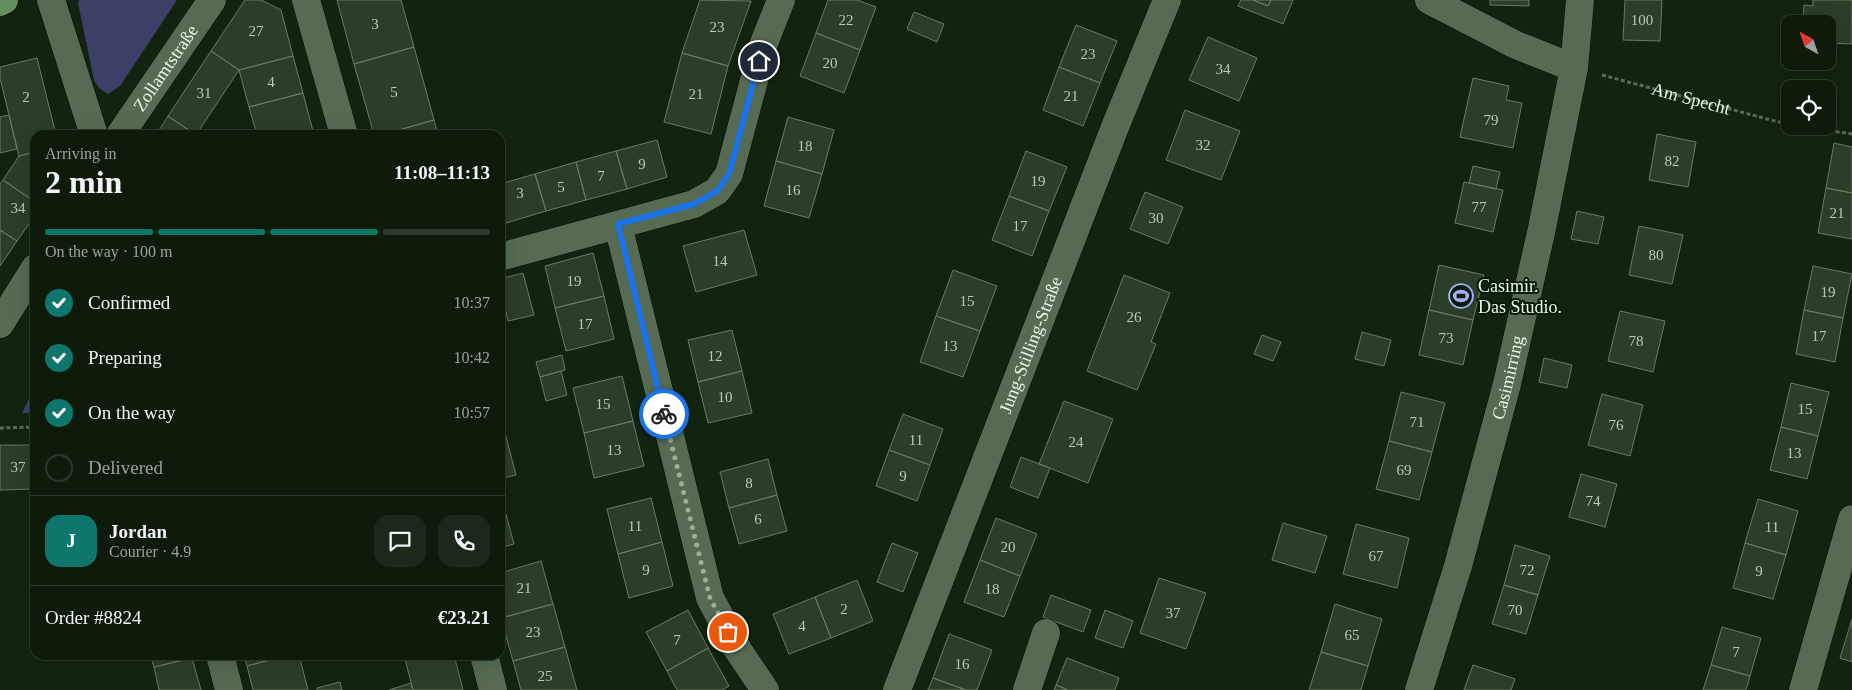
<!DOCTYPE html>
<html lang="en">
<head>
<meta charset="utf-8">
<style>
  :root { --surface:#0e1b0b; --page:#1c2819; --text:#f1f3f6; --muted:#9ba19d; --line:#2e392c; --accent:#0f766e }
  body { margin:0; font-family:"Times New Roman",serif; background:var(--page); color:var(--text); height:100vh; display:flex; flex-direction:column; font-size:19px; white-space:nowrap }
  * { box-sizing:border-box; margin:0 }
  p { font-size:16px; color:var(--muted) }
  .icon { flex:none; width:28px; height:28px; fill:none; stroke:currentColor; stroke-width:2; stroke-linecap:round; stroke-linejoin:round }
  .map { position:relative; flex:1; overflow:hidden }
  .details { position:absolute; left:30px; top:130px; width:475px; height:530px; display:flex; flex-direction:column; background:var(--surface); border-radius:15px; box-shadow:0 5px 20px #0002,0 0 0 1px var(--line) }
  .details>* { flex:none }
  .needle { width:32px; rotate:320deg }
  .buttons { position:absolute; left:1781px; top:15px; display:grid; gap:10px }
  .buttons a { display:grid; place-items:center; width:55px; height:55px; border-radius:10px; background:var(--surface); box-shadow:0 5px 20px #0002,0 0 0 1px var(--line); font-size:25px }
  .pin { position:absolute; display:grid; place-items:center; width:42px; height:42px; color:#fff; margin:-21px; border:2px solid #fff; border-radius:50%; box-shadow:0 1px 5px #0007 }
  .courier { position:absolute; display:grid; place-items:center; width:50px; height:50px; margin:-25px; border:4px solid #1a73e8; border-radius:50%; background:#fff; color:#222; box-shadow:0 1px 6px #0007 }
  .head em { font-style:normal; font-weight:700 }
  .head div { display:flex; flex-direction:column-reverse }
  .head { display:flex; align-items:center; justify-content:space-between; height:85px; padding:0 15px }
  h1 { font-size:32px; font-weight:700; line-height:38px }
  .bar { display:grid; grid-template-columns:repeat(4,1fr); gap:8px 5px; align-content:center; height:60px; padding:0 15px }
  .bar i { height:6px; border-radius:4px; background:var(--line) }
  .bar .selected { background:var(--accent) }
  .bar p { grid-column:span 4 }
  .line { display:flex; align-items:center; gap:12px; padding:0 15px; border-top:1px solid var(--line) }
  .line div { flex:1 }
  .round { display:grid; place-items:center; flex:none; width:52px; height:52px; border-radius:15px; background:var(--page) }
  ol { padding:0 15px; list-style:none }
  li { display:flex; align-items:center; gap:15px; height:55px }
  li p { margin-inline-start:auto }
  li .icon { padding:5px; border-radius:50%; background:var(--accent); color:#fff; stroke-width:4 }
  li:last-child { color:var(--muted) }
  li i { width:28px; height:28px; border:2px solid var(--line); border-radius:50% }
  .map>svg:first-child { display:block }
</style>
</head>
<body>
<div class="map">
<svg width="1852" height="690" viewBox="0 0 1852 690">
  <rect width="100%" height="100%" fill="#12240f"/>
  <path fill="#3c4066" d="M79 0H177L120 86 108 94 99 88 94 80 78 3Z
    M35 386V413H22Z"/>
  <path fill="#2b3e27" stroke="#677c63" d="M245 0H261L281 10 293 56 239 70 211 51Z
    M337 0H401L414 47 354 64Z
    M700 0 751 1 728 66 682 53Z
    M828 0H857L876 7 860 50 816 33Z
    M1241 0H1253L1268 6 1271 0H1293L1283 24 1238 6Z
    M1253 0H1271L1268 6Z
    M1490 0H1529V6L1490 5Z
    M1625 0H1662L1660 41 1623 40Z
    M1813 0H1852V44L1828 43V24H1803L1804 5 1813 6Z
    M914 12 944 24 937 42 907 29Z
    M1076 25 1117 41 1100 83 1059 67Z
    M816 33 860 50 844 93 800 76Z
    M1208 37 1257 58 1239 101 1189 80Z
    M414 47 434 120 381 135H374L354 64Z
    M211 51 239 70 196 135 168 116Z
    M682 53 728 66 711 134 664 122Z
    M293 56 303 93 249 107 239 70Z
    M37 58 56 135H35V152L19 156 0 78V67Z
    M1059 67 1100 83 1083 126 1043 110Z
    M1473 78 1509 86 1506 100 1522 103 1513 148 1460 137Z
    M303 93 314 135H257L249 107Z
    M1185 110 1240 131 1221 180 1166 160Z
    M9 115 17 149 0 153V117Z
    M168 116 196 135H197H156Z
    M788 117 834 130 822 174 776 161Z
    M434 120 438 135H381Z
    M1657 134 1696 142 1688 187 1649 180Z
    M657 140 667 177 627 189 616 151Z
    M1834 143 1852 147V193L1826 188Z
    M616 151 627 189 586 200 576 162Z
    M1026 151 1067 167 1049 211 1009 196Z
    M35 152V202L3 180 19 156Z
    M776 161 822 174 809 218 764 206Z
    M576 162 586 200 546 211 535 174Z
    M1473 166 1500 172 1496 189 1469 183Z
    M535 174 546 211 506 223 500 202V184Z
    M3 180 35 202V215L17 241 0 230V184Z
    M1464 182 1503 190 1493 232 1455 223Z
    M1826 188 1852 193V239L1818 233Z
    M1145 192 1183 207 1168 244 1130 229Z
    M1009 196 1049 211 1032 256 992 240Z
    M500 202 506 223 500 224Z
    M1577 211 1604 217 1598 244 1571 239Z
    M1639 226 1683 235 1672 284 1629 275Z
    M0 230 17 241 0 266Z
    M744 230 757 275 696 292 683 246Z
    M593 253 604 296 555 308 545 266Z
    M1439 265 1484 275 1473 320 1429 310Z
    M1813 266 1852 274 1843 318 1804 310Z
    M953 270 997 286 980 331 936 316Z
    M523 273 534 315 508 321 500 287V279Z
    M1124 275 1170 293 1151 342 1156 344 1137 390 1087 371Z
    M604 296 614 339 566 351 555 308Z
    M1429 310 1473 320 1463 365 1419 355Z
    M1804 310 1843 318 1835 362 1796 354Z
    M1620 311 1665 321 1653 372 1608 361Z
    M936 316 980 331 963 377 920 362Z
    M732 330 742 371 698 382 688 340Z
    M1362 332 1391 340 1384 366 1355 359Z
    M1262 335 1281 342 1273 361 1254 354Z
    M562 355 565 370 540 377 536 362Z
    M1544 358 1572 365 1567 388 1539 382Z
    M561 371 567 395 546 401 540 377Z
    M742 371 752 413 708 423 698 382Z
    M622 376 633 421 584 433 573 388Z
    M1791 383 1829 392 1818 436 1781 427Z
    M1401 392 1445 403 1432 452 1389 441Z
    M1602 394 1643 405 1630 456 1588 445Z
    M1064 401 1113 419 1088 483 1039 464Z
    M500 414 504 429 500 430Z
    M903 414 943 429 930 465 889 450Z
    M633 421 644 466 594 478 584 433Z
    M1781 427 1818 436 1807 479 1770 470Z
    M504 429 516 475 500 479V430Z
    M1389 441 1432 452 1419 500 1376 489Z
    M0 445H35V489L0 490Z
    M889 450 930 465 917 501 876 486Z
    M1021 457 1050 468 1038 498 1010 487Z
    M768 459 777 495 729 508 720 472Z
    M1581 474 1617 484 1605 527 1569 517Z
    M500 492 514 544 500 548Z
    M777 495 787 531 739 544 729 508Z
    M651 498 662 542 618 554 607 509Z
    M1758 499 1798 511 1786 555 1745 543Z
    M996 518 1037 534 1020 576 980 560Z
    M1283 523 1327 536 1315 573 1272 560Z
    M1356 524 1409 538 1397 588 1343 574Z
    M662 542 673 586 629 598 618 554Z
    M892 543 918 553 903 592 877 582Z
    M1745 543 1786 555 1773 599 1733 588Z
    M1515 545 1550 556 1538 595 1504 585Z
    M980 560 1020 576 1004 617 964 602Z
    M541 561 553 604 501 618 500 573Z
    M1159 578 1206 593 1186 649 1140 633Z
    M857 580 873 621 831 638 815 597Z
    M1504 585 1538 595 1526 634 1492 624Z
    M1051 595 1091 610 1083 632 1043 617Z
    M815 597 831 638 789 654 773 614Z
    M553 604 565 647 513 661 501 618Z
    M1335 604 1382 619 1368 666 1321 652Z
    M688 610 708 648 667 671 646 632Z
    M1105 610 1133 621 1123 648 1095 638Z
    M1852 619V662L1840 658Z
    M1722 627 1761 638 1750 676 1711 665Z
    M949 634 992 650 977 690H966L933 678Z
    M565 647 577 690H521L513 661Z
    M708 648 729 686 722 690H677L667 671Z
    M1321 652 1368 666 1361 690H1309Z
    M150 655H192V658L154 667Z
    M244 655H289L247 666Z
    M289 655H299L308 690H253L247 666Z
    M404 655H454L463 690H413Z
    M192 658 201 690H159L154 667Z
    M1067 658 1119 678 1115 690H1068L1056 685Z
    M1473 665 1515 679 1511 690H1464Z
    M1711 665 1750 676 1746 690H1703Z
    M933 678 966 690H928Z
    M340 682 342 690H317V688Z
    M411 683 413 690H389Z
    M1056 685 1068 690H1054Z"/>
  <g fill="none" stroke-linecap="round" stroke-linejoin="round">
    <g stroke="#010d00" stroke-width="29">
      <g id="minor">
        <path d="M51 0 94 135"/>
        <path d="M306 0 344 135"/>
        <path d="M1429 0 1516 45 1574 68"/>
        <path id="s2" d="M120 135 212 0"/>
        <path d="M618 225 710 598 738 650 765 690"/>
        <path d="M500 257 694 204 717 191 729 174 764 43 781 0"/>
        <path d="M0 324 35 268"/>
        <path d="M220 655 229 690"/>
        <path d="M484 655 493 690"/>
        <path id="s3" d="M897 690 1115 127 1167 0"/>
        <path d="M1027 690 1046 633"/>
        <path id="s4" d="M1419 690 1458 566 1507 384 1542 228 1574 68 1580 0"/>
        <path d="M1803 690 1852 519"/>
      </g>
    </g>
    <g stroke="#010d00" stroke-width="29">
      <path id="primary" d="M0 2 4 0"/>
    </g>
    <g stroke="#5b6b58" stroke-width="3" stroke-dasharray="4 2.5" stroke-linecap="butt">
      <path id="s1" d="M1602 75 1790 125"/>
      <path d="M1797 126 1852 134"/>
      <path d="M0 428 35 427"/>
    </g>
    <use href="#minor" stroke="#566b52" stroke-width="28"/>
    <use href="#primary" stroke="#658d5e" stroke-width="28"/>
  </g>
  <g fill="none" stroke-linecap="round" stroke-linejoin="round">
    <path stroke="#9fad9c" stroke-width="5" stroke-dasharray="0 9" d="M664 414 710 598 728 632"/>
    <path stroke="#1a73e8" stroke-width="6" d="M664 414 618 224 694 204 717 191 729 174 759 61"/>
  </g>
  <defs>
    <g id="stadium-ring" transform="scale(1.25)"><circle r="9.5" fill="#091a06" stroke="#a6b1fc" stroke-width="1.5"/><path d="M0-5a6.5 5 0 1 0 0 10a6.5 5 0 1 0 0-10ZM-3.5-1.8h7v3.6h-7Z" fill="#a6b1fc"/></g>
  </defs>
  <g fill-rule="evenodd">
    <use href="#stadium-ring" x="1461" y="296"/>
  </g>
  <g text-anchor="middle" stroke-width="4" stroke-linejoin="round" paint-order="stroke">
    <g font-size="15" fill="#bbc9b8">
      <text x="846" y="25">22</text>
      <text x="1642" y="25">100</text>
      <text x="375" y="29">3</text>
      <text x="717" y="32">23</text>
      <text x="256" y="36">27</text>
      <text x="1088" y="59">23</text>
      <text x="830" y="68">20</text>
      <text x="1223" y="74">34</text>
      <text x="271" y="87">4</text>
      <text x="394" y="97">5</text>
      <text x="204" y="98">31</text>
      <text x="696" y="99">21</text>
      <text x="1071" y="101">21</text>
      <text x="26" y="102">2</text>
      <text x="1491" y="125">79</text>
      <text x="1203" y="150">32</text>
      <text x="805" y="151">18</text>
      <text x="1672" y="166">82</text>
      <text x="642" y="169">9</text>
      <text x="601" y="181">7</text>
      <text x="1038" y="186">19</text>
      <text x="561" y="192">5</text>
      <text x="793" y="195">16</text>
      <text x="520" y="198">3</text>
      <text x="1479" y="212">77</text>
      <text x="18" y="213">34</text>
      <text x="1837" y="218">21</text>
      <text x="1156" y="223">30</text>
      <text x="1020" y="231">17</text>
      <text x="1656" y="260">80</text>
      <text x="720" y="266">14</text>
      <text x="574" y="286">19</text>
      <text x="1828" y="297">19</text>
      <text x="967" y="306">15</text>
      <text x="1134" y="322">26</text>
      <text x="585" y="329">17</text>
      <text x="1819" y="341">17</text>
      <text x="1446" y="343">73</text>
      <text x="1636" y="346">78</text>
      <text x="950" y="351">13</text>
      <text x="715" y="361">12</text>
      <text x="725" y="402">10</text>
      <text x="603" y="409">15</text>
      <text x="1805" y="414">15</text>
      <text x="1417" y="427">71</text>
      <text x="1616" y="430">76</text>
      <text x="916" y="445">11</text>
      <text x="1076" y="447">24</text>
      <text x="614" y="455">13</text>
      <text x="1794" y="458">13</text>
      <text x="18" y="472">37</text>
      <text x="1404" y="475">69</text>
      <text x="903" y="481">9</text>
      <text x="749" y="488">8</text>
      <text x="1593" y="506">74</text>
      <text x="758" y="524">6</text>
      <text x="635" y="531">11</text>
      <text x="1772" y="532">11</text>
      <text x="1008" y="552">20</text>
      <text x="1376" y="561">67</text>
      <text x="646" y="575">9</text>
      <text x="1527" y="575">72</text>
      <text x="1759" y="576">9</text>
      <text x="524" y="593">21</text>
      <text x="992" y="594">18</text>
      <text x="844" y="614">2</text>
      <text x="1515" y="615">70</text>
      <text x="1173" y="618">37</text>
      <text x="802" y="631">4</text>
      <text x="533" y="637">23</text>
      <text x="1352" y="640">65</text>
      <text x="677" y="645">7</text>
      <text x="1736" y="657">7</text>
      <text x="962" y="669">16</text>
      <text x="545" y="681">25</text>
    </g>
    <g font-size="18" fill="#ebf7e8" stroke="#091a06">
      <text dy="6" stroke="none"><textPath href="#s2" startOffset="81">Zollamtstraße</textPath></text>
      <text dy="6" stroke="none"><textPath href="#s1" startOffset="92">Am Specht</textPath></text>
      <text dy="6" stroke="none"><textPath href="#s3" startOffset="370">Jung-Stilling-Straße</textPath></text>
      <text dy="6" stroke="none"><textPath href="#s4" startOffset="325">Casimirring</textPath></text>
    </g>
    <g font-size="18" fill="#ebf7e8" stroke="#091a06" text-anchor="start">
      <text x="1478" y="292">Casimir.<tspan x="1478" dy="21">Das Studio.</tspan></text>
    </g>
  </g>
</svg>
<div class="buttons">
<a><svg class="needle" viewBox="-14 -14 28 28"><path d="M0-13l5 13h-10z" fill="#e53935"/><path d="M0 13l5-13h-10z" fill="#9ba19d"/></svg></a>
<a><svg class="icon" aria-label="locate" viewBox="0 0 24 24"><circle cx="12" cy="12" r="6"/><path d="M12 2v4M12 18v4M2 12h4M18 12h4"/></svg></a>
</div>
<div class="pin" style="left:728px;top:632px;background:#ea580c"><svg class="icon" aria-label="bag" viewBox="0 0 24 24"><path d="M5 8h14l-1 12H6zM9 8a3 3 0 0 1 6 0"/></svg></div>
<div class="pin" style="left:759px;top:61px;background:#1f2937"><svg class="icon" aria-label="home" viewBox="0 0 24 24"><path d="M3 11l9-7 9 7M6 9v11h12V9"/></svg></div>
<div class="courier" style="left:664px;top:414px"><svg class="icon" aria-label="bike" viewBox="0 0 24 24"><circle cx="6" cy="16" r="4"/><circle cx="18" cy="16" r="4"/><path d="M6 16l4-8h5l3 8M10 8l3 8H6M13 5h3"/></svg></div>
<section class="details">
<div class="head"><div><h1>2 min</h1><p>Arriving in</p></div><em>11:08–11:13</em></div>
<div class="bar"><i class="selected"></i><i class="selected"></i><i class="selected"></i><i></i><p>On the way · 100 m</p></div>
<ol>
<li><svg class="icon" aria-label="check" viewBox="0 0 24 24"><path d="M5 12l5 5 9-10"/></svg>Confirmed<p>10:37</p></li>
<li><svg class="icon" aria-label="check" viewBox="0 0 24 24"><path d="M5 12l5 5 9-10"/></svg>Preparing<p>10:42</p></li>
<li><svg class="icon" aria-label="check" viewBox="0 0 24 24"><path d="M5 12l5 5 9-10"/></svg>On the way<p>10:57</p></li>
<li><i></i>Delivered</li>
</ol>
<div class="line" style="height:90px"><b class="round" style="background:var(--accent);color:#fff">J</b><div><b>Jordan</b><p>Courier · 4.9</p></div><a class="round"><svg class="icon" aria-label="chat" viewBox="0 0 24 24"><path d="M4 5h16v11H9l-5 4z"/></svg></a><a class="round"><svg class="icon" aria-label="phone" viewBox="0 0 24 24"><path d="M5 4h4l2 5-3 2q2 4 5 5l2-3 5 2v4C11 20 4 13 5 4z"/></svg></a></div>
<div class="line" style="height:65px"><div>Order #8824</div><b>€23.21</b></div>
</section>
</div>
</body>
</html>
